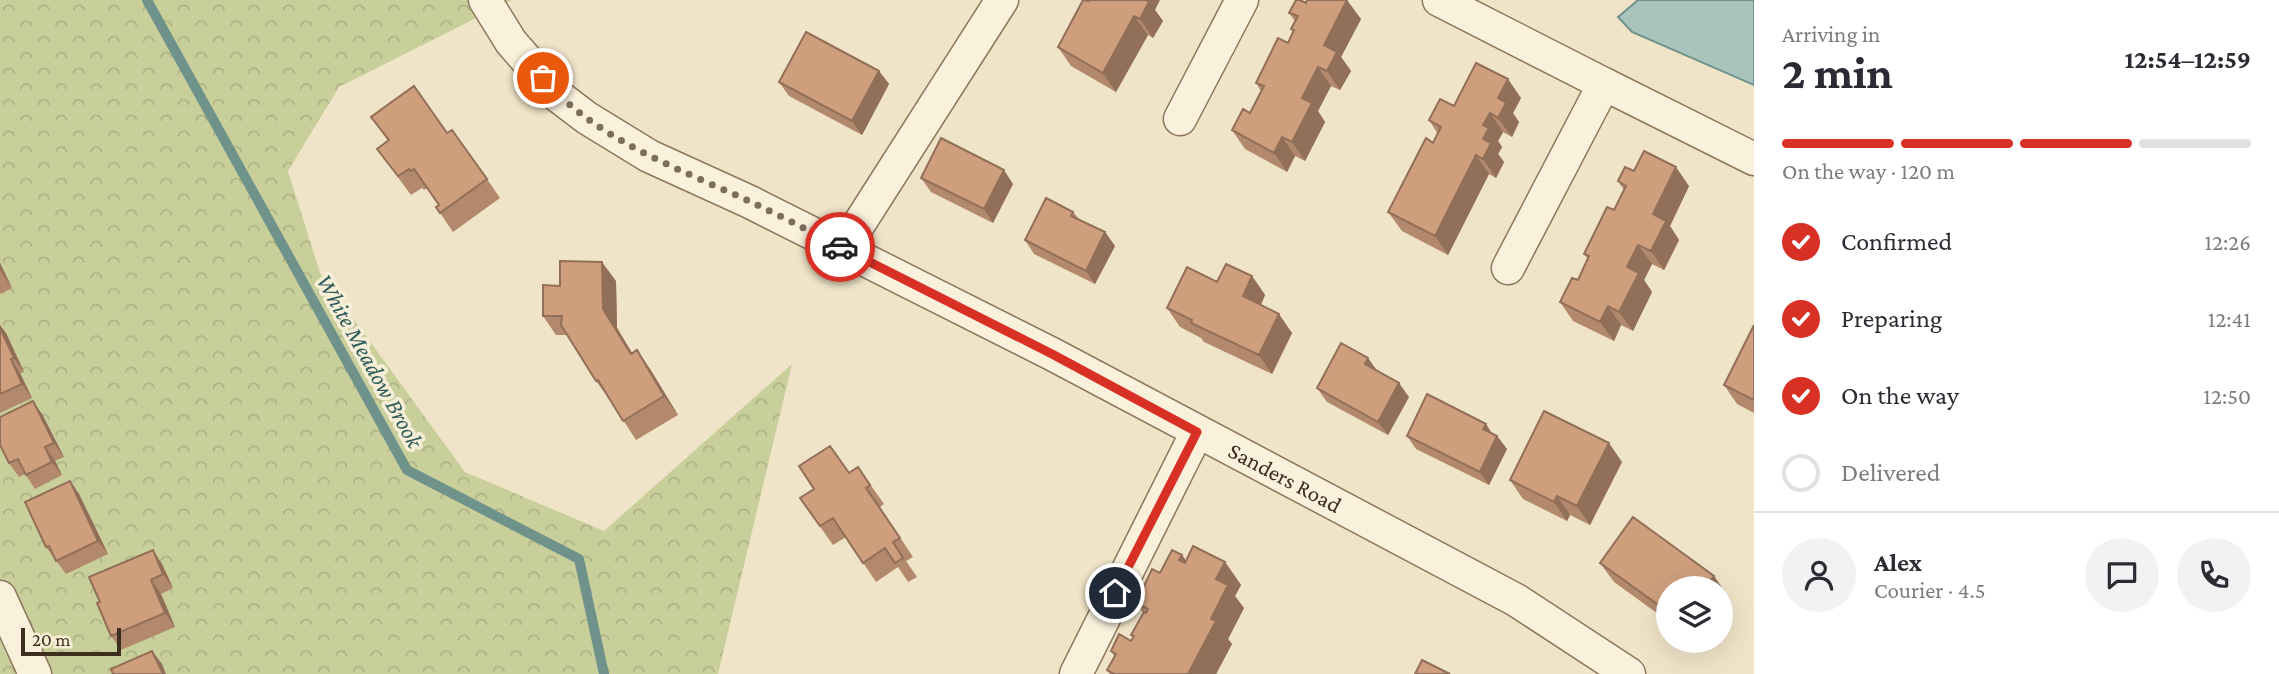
<!DOCTYPE html>
<html lang="en">
<head>
<meta charset="utf-8">
<style>
  :root { --surface:#fff; --page:#f2f2f3; --text:#2b2b33; --muted:#7c7c81; --line:#e1e1e2; --accent:#d93025 }
  body { margin:0; font-family:"Crimson Pro",serif; background:var(--page); color:var(--text); height:100vh; display:flex; flex-direction:column; font-size:26px; white-space:nowrap }
  * { box-sizing:border-box; margin:0 }
  p { font-size:23px; color:var(--muted) }
  .icon { flex:none; width:38px; height:38px; fill:none; stroke:currentColor; stroke-width:2; stroke-linecap:round; stroke-linejoin:round }
  .map { position:relative; flex:1; overflow:hidden }
  .panel { display:flex; flex-direction:column; background:var(--surface); width:525px }
  .panel>* { flex:none }
  .fabs { position:absolute; left:1656px; top:576px; display:grid; gap:14px }
  .fabs a { display:grid; place-items:center; width:77px; height:77px; border-radius:50%; background:var(--surface); box-shadow:0 7px 28px #0002; font-size:35px }
  .scale { position:absolute; left:21px; bottom:18px; width:100px; box-sizing:border-box; padding-left:7px; border:4px solid #3d2e20; border-top:0; font-size:19px; line-height:24px; white-space:nowrap; color:#3d2e20; -webkit-text-stroke:5px #f7eed8; paint-order:stroke }
  .pin { position:absolute; display:grid; place-items:center; width:60px; height:60px; color:#fff; margin:-30px; border:4px solid #fff; border-radius:50%; box-shadow:0 2px 7px #0007 }
  .courier { position:absolute; display:grid; place-items:center; width:70px; height:70px; margin:-35px; border:5px solid #d93025; border-radius:50%; background:#fff; color:#222; box-shadow:0 2px 9px #0007 }
  .summary em { font-style:normal; font-weight:700 }
  .summary div { display:flex; flex-direction:column-reverse }
  .summary { display:flex; align-items:center; justify-content:space-between; height:119px; padding:0 28px }
  h1 { font-size:46px; font-weight:700; line-height:52px }
  .bar { display:grid; grid-template-columns:repeat(4,1fr); gap:10px 7px; align-content:center; height:84px; padding:0 28px }
  .bar i { height:9px; border-radius:5px; background:var(--line) }
  .bar .on { background:var(--accent) }
  .bar p { grid-column:span 4 }
  .line { display:flex; align-items:center; gap:18px; padding:0 28px; border-top:2px solid var(--line) }
  .line div { flex:1 }
  .round { display:grid; place-items:center; flex:none; width:74px; height:74px; border-radius:37px; background:var(--page) }
  ol { padding:0 28px; list-style:none }
  li { display:flex; align-items:center; gap:21px; height:77px }
  li p { margin-inline-start:auto }
  li .icon { padding:7px; border-radius:50%; background:var(--accent); color:#fff; stroke-width:4 }
  li:last-child { color:var(--muted) }
  li i { width:38px; height:38px; border:4px solid var(--line); border-radius:50% }
  main { display:flex; flex:1; min-height:0 }
  .map>svg:first-child { display:block }
</style>
</head>
<body>
<main>
<div class="map">
<svg width="1754" height="674" viewBox="0 0 1754 674">
  <defs>
    <pattern id="forest-crowns" width="20" height="18" patternUnits="userSpaceOnUse" patternTransform="scale(1.75)"><rect width="20" height="18" fill="#c9cf9b"/><path d="M2 6a3 3 0 1 1 6 0M12 15a3 3 0 1 1 6 0" fill="none" stroke="#aeb285"/></pattern>
  </defs>
  <rect width="100%" height="100%" fill="#f0e4c8"/>
  <path fill="url(#forest-crowns)" d="M0 0H512L339 87 288 171 320 273 465 472 604 531 792 364 718 674H0Z"/>
  <path fill="#a9c4bc" stroke="#6f938a" stroke-width="2" d="M1638 0H1754V85L1632 32 1618 17Z"/>
  <g fill="none" stroke-linecap="round" stroke-linejoin="round">
    <path stroke="#6f938a" stroke-width="10" d="M147 0 407 470 579 559 604 674"/>
    <g stroke="#8d765c" stroke-width="35">
      <g id="minor">
        <path id="s1" d="M485 0 511 42 558 96 587 118 649 156 750 202 1052 354 1516 600 1629 674"/>
        <path d="M1439 0 1604 84"/>
        <path d="M1180 119 1242 0"/>
        <path d="M843 249 1002 0"/>
        <path d="M1508 268 1604 84 1754 159"/>
        <path d="M0 597 35 674"/>
        <path d="M1076 674 1197 432"/>
      </g>
    </g>
    <use href="#minor" stroke="#faf1dc" stroke-width="32"/>
  </g>
  <path fill="#b2896c" d="M1089 1 1155 10 1163 21 1153 38 1148 35 1116 92 1071 66 1058 47Z
    M1306 3 1361 19 1341 57 1351 71 1340 90 1331 86 1318 111 1325 122 1305 161 1295 156 1287 172 1245 149 1232 130 1250 113 1261 91 1256 83 1288 43 1293 32 1291 29 1295 21 1289 13Z
    M879 71 889 84 862 135 789 96 779 82Z
    M1521 98 1513 113 1519 122 1512 137 1503 132 1498 141 1502 147 1498 154 1504 162 1496 178 1489 174 1448 255 1402 231 1388 212 1433 143 1438 134 1429 120 1454 106Z
    M371 117 447 133 487 179 500 198 453 232 436 207 439 205 427 188 424 190 422 188 411 195 377 149 388 141Z
    M1634 171 1689 186 1670 226 1679 240 1664 270 1652 264 1644 280 1652 292 1633 331 1621 325 1614 341 1573 321 1560 302 1578 280 1588 259 1584 254 1614 210 1624 190 1618 181Z
    M921 178 1013 184 993 223 931 192Z
    M1073 212 1079 219 1105 232 1115 246 1095 284 1034 254 1025 240Z
    M0 263 12 288 0 294Z
    M1252 276 1265 295 1261 305 1292 333 1272 374 1204 342 1201 338 1180 327 1167 308 1217 282Z
    M616 281 617 328 632 353 650 369 678 415 636 440 610 400 596 381 567 335H556L543 316 560 286Z
    M0 325 6 333 24 372 20 373 32 398 0 413Z
    M1754 325V413L1737 404 1724 385Z
    M1317 388 1409 397 1388 435 1327 402Z
    M42 414 64 457 55 461 62 475 35 489 25 474 19 477 9 463Z
    M1492 433 1497 436 1507 449 1489 485 1416 449 1407 436Z
    M1622 462 1590 525 1570 515 1567 521 1523 499 1510 480Z
    M858 467 884 504 880 507 913 557 906 561 917 577 908 582 898 567 876 582 846 537 833 545 800 498Z
    M70 481 79 494 108 554 66 574 46 547Z
    M1633 517 1714 576 1727 595 1720 605V588H1668V621L1614 582 1600 563Z
    M1182 555 1186 561 1225 562 1241 585 1235 596 1244 608 1228 639 1232 644 1216 674H1110L1107 670 1115 657 1111 651 1131 641 1133 637 1131 635 1143 613 1136 603 1160 573Z
    M162 564 173 588 161 594 175 627 121 650 111 636Z"/>
  <path fill="#916f58" d="M1141 0H1160L1155 10 1163 21 1153 38 1140 19Z
    M1347 0 1361 19 1341 57 1351 71 1340 90 1327 71 1324 45Z
    M1134 16 1148 35 1116 92 1103 73Z
    M1318 67 1331 86 1318 111 1325 122 1305 161 1292 142 1302 98Z
    M879 71 889 84 862 135 852 121Z
    M1508 79 1521 98 1513 113 1519 122 1512 137 1498 118V98Z
    M1490 113 1503 132 1498 141 1502 147 1498 154 1504 162 1496 178 1483 159V125Z
    M1282 137 1295 156 1287 172 1274 153Z
    M1476 155 1489 174 1448 255 1435 236Z
    M1676 167 1689 186 1670 226 1679 240 1664 270 1651 251 1653 214Z
    M1004 170 1013 184 993 223 984 209Z
    M1105 232 1115 246 1095 284 1086 271Z
    M1638 245 1652 264 1644 280 1652 292 1633 331 1619 312 1627 267Z
    M602 262 616 281 617 328 644 373 631 354 603 309Z
    M0 263 12 288 0 270Z
    M1252 276 1265 295 1256 315 1243 296Z
    M1608 306 1621 325 1614 341 1600 322Z
    M1279 314 1292 333 1272 374 1259 355Z
    M0 325 6 333 24 372 14 358 0 328Z
    M637 350 650 369 678 415 664 396Z
    M1368 358 1378 372 1365 364Z
    M11 359 20 373 32 398 22 384Z
    M1399 383 1409 397 1388 435 1378 422Z
    M33 401 42 414 64 457 54 443Z
    M1486 424 1495 438 1483 429Z
    M1497 436 1507 449 1489 485 1480 472Z
    M1609 443 1622 462 1590 525 1577 506Z
    M45 447 55 461 62 475 52 462Z
    M70 481 79 494 108 554 98 541Z
    M1557 496 1570 515 1567 521 1554 502Z
    M153 550 162 564 173 588 163 574Z
    M1182 555 1198 578 1179 560Z
    M1225 562 1241 585 1235 596 1244 608 1228 639 1232 644 1216 674H1188L1211 619 1216 579Z
    M1714 576 1727 595 1720 605V588H1705Z
    M151 580 161 594 175 627 165 613Z
    M1665 599 1668 603V617L1660 606Z
    M152 651 162 664 166 674H163Z"/>
  <path fill="#cf9f7d" stroke="#916f58" stroke-width="2" d="M1083 0 1089 1 1090 0H1146L1149 2 1140 19 1134 16 1103 73 1058 47Z
    M1296 0H1300L1306 3 1307 0H1347L1324 45 1337 52 1327 71 1318 67 1302 98 1312 103 1292 142 1282 137 1274 153 1232 130 1243 109 1250 113 1264 86 1256 83 1278 38 1288 43 1294 30 1291 29 1298 16 1289 13Z
    M806 32 879 71 852 121 779 82Z
    M1476 63 1508 79 1498 98 1506 103 1498 118 1490 113 1483 125 1489 128 1483 139 1491 143 1483 159 1476 155 1435 236 1388 212 1426 138 1433 143 1441 127 1429 120 1440 99 1454 106Z
    M414 86 447 133 452 130 487 179 440 213 436 207 439 205 414 169 411 171 409 169 398 176 377 149 389 140 371 117Z
    M941 138 1004 170 984 209 921 178Z
    M1644 151 1676 167 1653 214 1666 221 1651 251 1638 245 1627 267 1639 273 1619 312 1608 306 1600 322 1560 302 1572 278 1578 280 1589 256 1584 254 1607 207 1614 210 1626 186 1618 181 1625 167 1634 171Z
    M1046 198 1073 212 1071 216 1105 232 1086 271 1025 240Z
    M560 261 602 262 603 309 631 354 637 350 664 396 623 421 598 380 596 381 561 325 562 316H543V285L560 286Z
    M1226 264 1252 276 1243 296 1279 314 1259 355 1191 323 1192 320 1167 308 1187 267 1217 282Z
    M1754 325V400L1724 385Z
    M0 328 14 358 11 359 22 384 0 394Z
    M1341 343 1368 358 1365 364 1399 383 1378 422 1317 388Z
    M1427 394 1486 424 1483 429 1497 436 1480 472 1407 436Z
    M33 401 54 443 45 447 52 462 26 475 18 459 9 463 0 445V417Z
    M1544 411 1609 443 1577 506 1557 496 1554 502 1510 480Z
    M830 446 849 473 858 467 870 485 866 488 900 538 893 542 903 558 895 563 885 548 863 563 833 518 820 526 800 498 814 489 799 466Z
    M70 481 98 541 56 561 49 546 46 547 25 502Z
    M1633 517 1714 576 1705 588H1668V601L1665 599 1660 606 1600 563Z
    M1193 546 1225 562 1216 579 1228 585 1211 619 1216 621 1188 674H1114L1107 670 1116 654 1111 651 1119 634 1131 641 1134 636 1131 635 1144 612 1146 613 1148 609 1136 603 1152 569 1160 573 1172 550 1182 555 1179 560 1185 563Z
    M153 550 163 574 151 580 165 613 111 636 97 603 100 602 89 577Z
    M152 651 163 674H113L111 669Z
    M1422 660 1450 674H1415Z"/>
  <g fill="none" stroke-linecap="round" stroke-linejoin="round">
    <path stroke="#7c6e5b" stroke-width="7" stroke-dasharray="0 12.6" d="M543 78C595 139 677 168 749 201 779 215 809 231 840 247"/>
    <path stroke="#d93025" stroke-width="9" d="M840 247 1052 354 1197 432 1115 593"/>
  </g>
  <g text-anchor="middle" stroke-width="7" stroke-linejoin="round" paint-order="stroke">
    <g font-size="23" fill="#3d2e20" stroke="#f7eed8">
      <text dy="8" stroke="none"><textPath href="#s1" startOffset="943">Sanders Road</textPath></text>
    </g>
    <g font-size="24" font-style="italic" fill="#2f5d5a" stroke="#f7eed8">
      <text transform="translate(370 361) rotate(61)" y="8">White Meadow Brook</text>
    </g>
  </g>
</svg>
<div class="fabs">
<a><svg class="icon" aria-label="layers" viewBox="0 0 24 24"><path d="M12 4l9 5-9 5-9-5zM3 14l9 5 9-5"/></svg></a>
</div>
<div class="scale">20 m</div>
<div class="pin" style="left:543px;top:78px;background:#ea580c"><svg class="icon" aria-label="bag" viewBox="0 0 24 24"><path d="M5 8h14l-1 12H6zM9 8a3 3 0 0 1 6 0"/></svg></div>
<div class="pin" style="left:1115px;top:593px;background:#1f2937"><svg class="icon" aria-label="home" viewBox="0 0 24 24"><path d="M3 11l9-7 9 7M6 9v11h12V9"/></svg></div>
<div class="courier" style="left:840px;top:247px"><svg class="icon" aria-label="car" viewBox="0 0 24 24"><path d="M5 17H2v-5l4-1 3-4h7l3 4 3 1v5h-3M9 17h6M6 11h13"/><circle cx="7" cy="17" r="2"/><circle cx="17" cy="17" r="2"/></svg></div>
</div>
<section class="panel">
<div class="summary"><div><h1>2 min</h1><p>Arriving in</p></div><em>12:54–12:59</em></div>
<div class="bar"><i class="on"></i><i class="on"></i><i class="on"></i><i></i><p>On the way · 120 m</p></div>
<ol>
<li><svg class="icon" aria-label="check" viewBox="0 0 24 24"><path d="M5 12l5 5 9-10"/></svg>Confirmed<p>12:26</p></li>
<li><svg class="icon" aria-label="check" viewBox="0 0 24 24"><path d="M5 12l5 5 9-10"/></svg>Preparing<p>12:41</p></li>
<li><svg class="icon" aria-label="check" viewBox="0 0 24 24"><path d="M5 12l5 5 9-10"/></svg>On the way<p>12:50</p></li>
<li><i></i>Delivered</li>
</ol>
<div class="line" style="height:126px"><a class="round"><svg class="icon" aria-label="person" viewBox="0 0 24 24"><circle cx="12" cy="8" r="4"/><path d="M4 21q1-7 8-7t8 7"/></svg></a><div><b>Alex</b><p>Courier · 4.5</p></div><a class="round"><svg class="icon" aria-label="chat" viewBox="0 0 24 24"><path d="M4 5h16v11H9l-5 4z"/></svg></a><a class="round"><svg class="icon" aria-label="phone" viewBox="0 0 24 24"><path d="M5 4h4l2 5-3 2q2 4 5 5l2-3 5 2v4C11 20 4 13 5 4z"/></svg></a></div>
</section>
</main>
</body>
</html>
